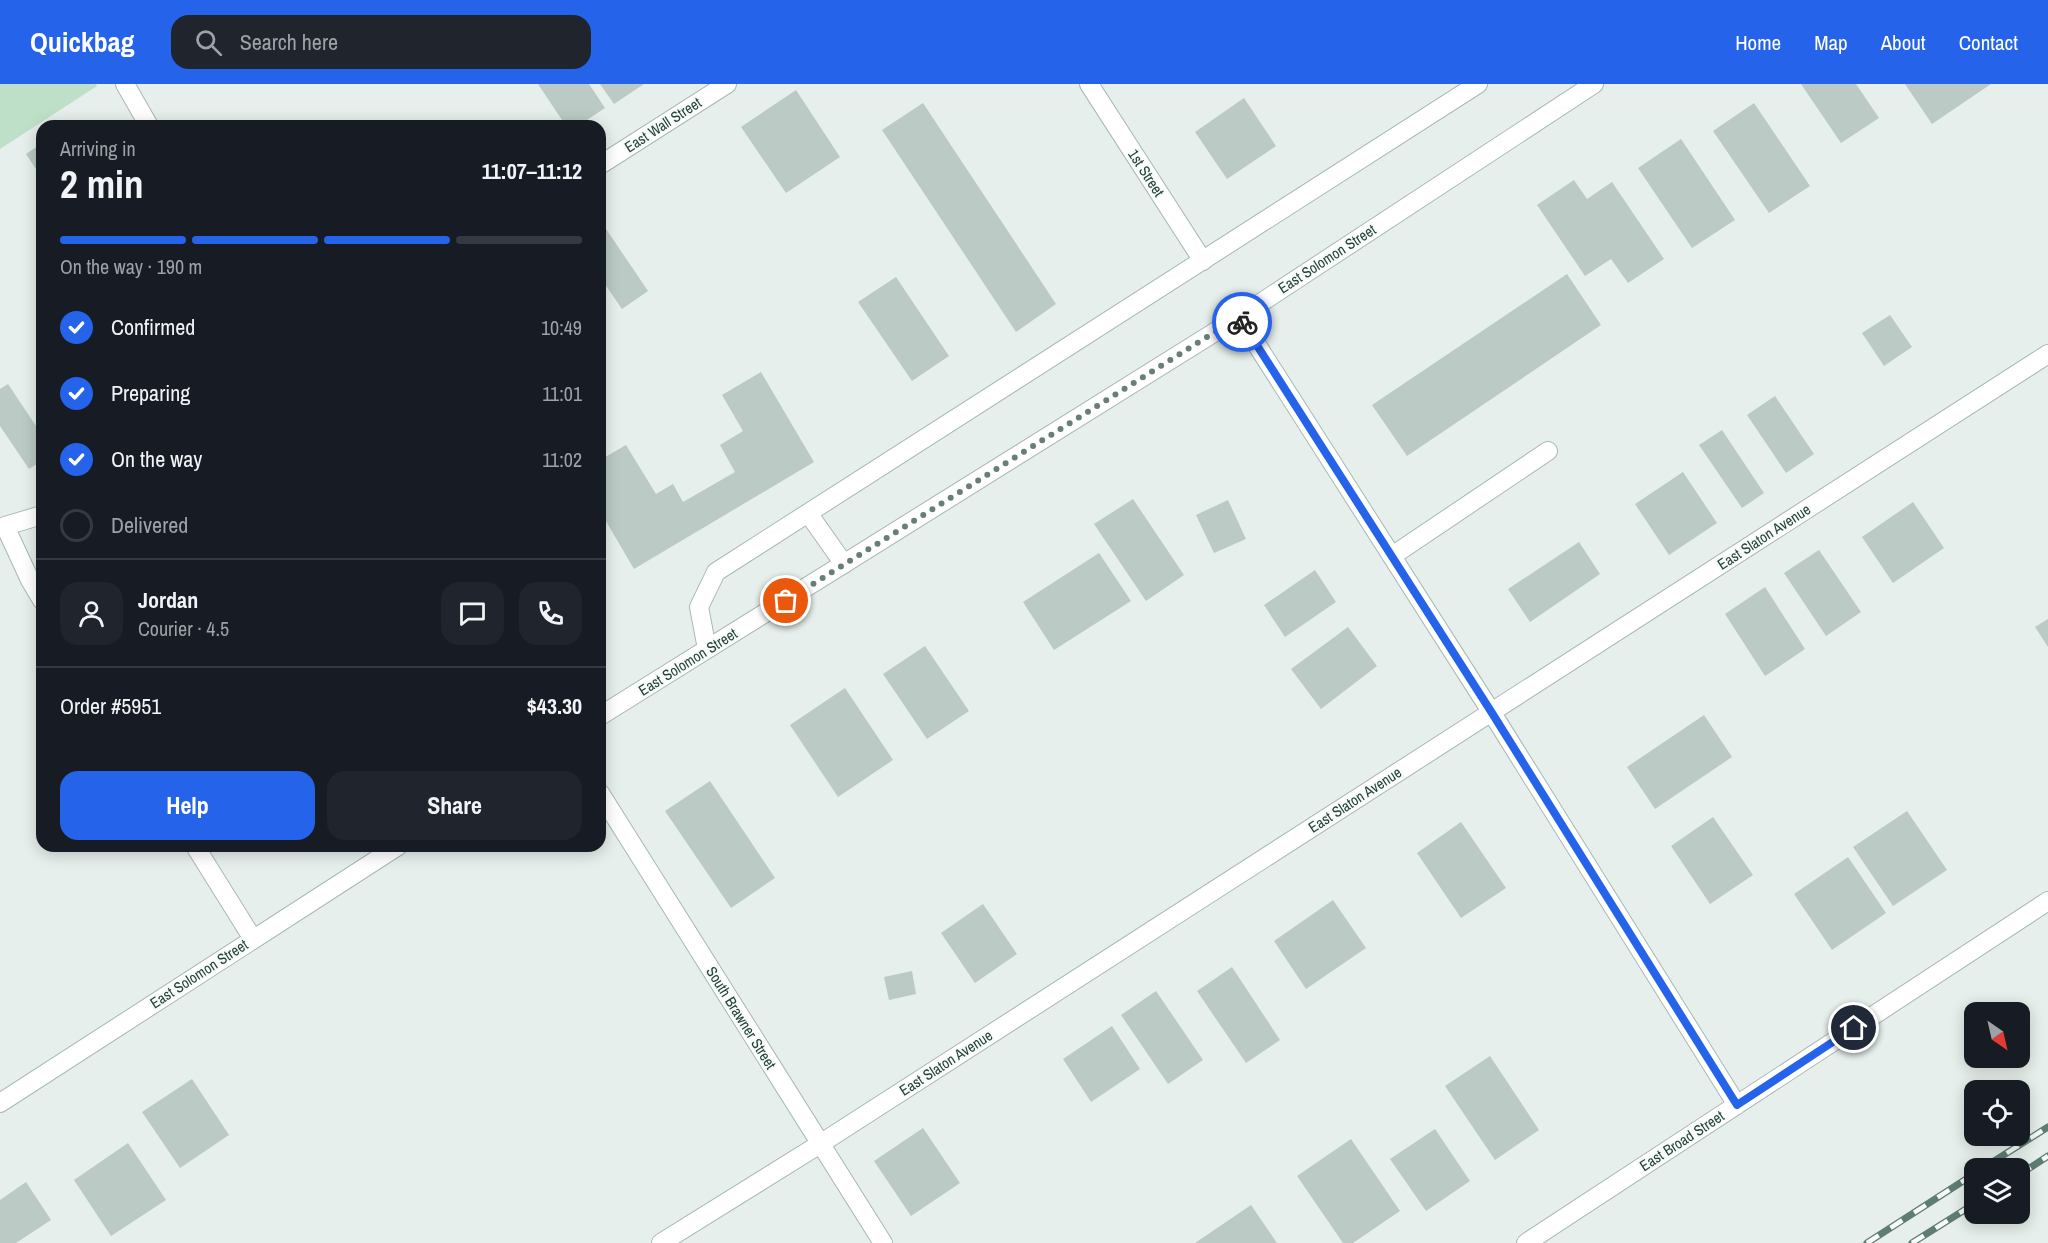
<!DOCTYPE html>
<html lang="en">
<head>
<meta charset="utf-8">
<style>
  :root { --surface:#171b24; --page:#20242c; --text:#f1f3f6; --muted:#9ea1a6; --line:#363941; --accent:#2563eb }
  body { margin:0; font-family:"Archivo Narrow",sans-serif; background:var(--page); color:var(--text); height:100vh; display:flex; flex-direction:column; font-size:22px; white-space:nowrap }
  * { box-sizing:border-box; margin:0 }
  p { font-size:20px; color:var(--muted) }
  .icon { flex:none; width:33px; height:33px; fill:none; stroke:currentColor; stroke-width:2; stroke-linecap:round; stroke-linejoin:round }
  .map { position:relative; flex:1; overflow:hidden }
  .side { position:absolute; left:36px; top:36px; width:570px; height:732px; display:flex; flex-direction:column; background:var(--surface); border-radius:18px; box-shadow:0 3px 15px #0003 }
  .side>* { flex:none }
  .needle { width:39px; rotate:146deg }
  .fabs { position:absolute; left:1964px; top:918px; display:grid; gap:12px }
  .fabs a { display:grid; place-items:center; width:66px; height:66px; border-radius:12px; background:var(--surface); box-shadow:0 3px 15px #0003; font-size:30px }
  .pin { position:absolute; display:grid; place-items:center; width:51px; height:51px; color:#fff; margin:-26px; border:3px solid #fff; border-radius:50%; box-shadow:0 2px 6px #0007 }
  .courier { position:absolute; display:grid; place-items:center; width:60px; height:60px; margin:-30px; border:4px solid #2563eb; border-radius:50%; background:#fff; color:#222; box-shadow:0 2px 8px #0007 }
  .overview em { font-style:normal; font-weight:700 }
  .overview div { display:flex; flex-direction:column-reverse }
  .overview { display:flex; align-items:center; justify-content:space-between; height:102px; padding:0 24px }
  h1 { font-size:39px; font-weight:700; line-height:45px }
  .bar { display:grid; grid-template-columns:repeat(4,1fr); gap:9px 6px; align-content:center; height:72px; padding:0 24px }
  .bar i { height:8px; border-radius:4px; background:var(--line) }
  .bar .current { background:var(--accent) }
  .bar p { grid-column:span 4 }
  .line { display:flex; align-items:center; gap:15px; padding:0 24px; border-top:2px solid var(--line) }
  .line div { flex:1 }
  .round { display:grid; place-items:center; flex:none; width:63px; height:63px; border-radius:18px; background:var(--page) }
  ol { padding:0 24px; list-style:none }
  li { display:flex; align-items:center; gap:18px; height:66px }
  li p { margin-inline-start:auto }
  li .icon { padding:6px; border-radius:50%; background:var(--accent); color:#fff; stroke-width:4 }
  li:last-child { color:var(--muted) }
  li i { width:33px; height:33px; border:3px solid var(--line); border-radius:50% }
  .cta { display:flex; gap:12px; margin-top:auto; padding:12px 24px }
  .cta a { flex:1; height:69px; border-radius:18px; background:var(--accent); color:#fff; font-size:24px; font-weight:700; line-height:69px; text-align:center }
  .cta a+a { background:var(--page); color:var(--text) }
  header { display:flex; align-items:center; gap:36px; box-sizing:border-box; height:84px; padding:0 30px; background:var(--accent); color:#fff }
  header strong { font-size:28px }
  nav { display:flex; gap:33px; margin-inline-start:auto; font-size:21px }
  .search { width:420px; height:54px; background:var(--page); display:flex; align-items:center; gap:15px; box-sizing:border-box; padding:0 21px; border-radius:18px; color:var(--muted); font-size:22px }
  .map>svg:first-child { display:block }
</style>
</head>
<body>
<header>
<strong>Quickbag</strong>
<div class="search"><svg class="icon" aria-label="search" viewBox="0 0 24 24"><circle cx="10" cy="10" r="6"/><path d="M15 15l6 6"/></svg>Search here</div>
<nav><a>Home</a><a>Map</a><a>About</a><a>Contact</a></nav>
</header>
<div class="map">
<svg width="2048" height="1159" viewBox="0 0 2048 1159">
  <rect width="100%" height="100%" fill="#e6efeb"/>
  <path fill="#bfe0c8" d="M0 0H96L97 2 0 65Z"/>
  <path fill="#bbcac4" d="M538 0H589L605 24 578 42H566Z
    M600 0H644L614 20Z
    M1801 0H1856L1879 34 1841 59Z
    M1905 0H1991L1932 40Z
    M796 6 840 73 786 109 741 43Z
    M1244 14 1276 62 1227 95 1195 48Z
    M923 19 1056 220 1016 248 882 46Z
    M1754 19 1810 102 1769 129 1713 47Z
    M1681 55 1735 136 1692 164 1638 84Z
    M42 59V94L26 70Z
    M1574 96 1587 115 1612 98 1664 175 1628 199 1611 175 1585 192 1537 121Z
    M600 136 648 207 622 225 600 193Z
    M1567 190 1601 241 1407 372 1372 321Z
    M896 193 949 272 912 297 858 218Z
    M1890 231 1912 263 1884 282 1862 249Z
    M761 288 814 378 634 485 600 427V376L626 361 656 410 673 400 683 418 735 388 720 361 743 347 722 311Z
    M8 300 42 351V377L29 385 0 342V305Z
    M1775 312 1814 370 1786 389 1747 331Z
    M1722 346 1764 409 1742 424 1699 361Z
    M1683 388 1717 439 1669 471 1635 420Z
    M1133 415 1184 491 1146 517 1094 440Z
    M1228 416 1246 455 1214 469 1196 431Z
    M1913 418 1944 464 1893 499 1862 453Z
    M1579 458 1600 490 1530 538 1508 505Z
    M1819 466 1861 528 1826 552 1784 489Z
    M1099 469 1131 517 1054 566 1023 518Z
    M1315 486 1336 518 1285 553 1264 521Z
    M1765 503 1805 565 1765 592 1725 530Z
    M2048 535V563L2035 543Z
    M1348 543 1377 582 1321 625 1291 585Z
    M925 562 969 627 927 655 883 590Z
    M845 604 893 676 838 713 790 641Z
    M1704 631 1732 673 1655 725 1627 683Z
    M710 697 775 794 731 824 665 727Z
    M1907 727 1947 786 1893 822 1853 763Z
    M1713 733 1753 791 1710 820 1671 762Z
    M1461 738 1506 804 1461 834 1417 769Z
    M1848 773 1886 829 1832 866 1794 810Z
    M1333 816 1366 864 1306 905 1274 857Z
    M983 820 1017 870 975 899 941 849Z
    M1232 883 1280 956 1246 979 1197 907Z
    M912 887 916 910 889 916 884 893Z
    M1156 907 1203 976 1168 1000 1121 931Z
    M1112 942 1140 985 1091 1018 1063 975Z
    M1490 972 1539 1046 1495 1076 1445 1002Z
    M192 995 229 1051 180 1084 142 1028Z
    M923 1044 960 1099 911 1132 874 1077Z
    M1435 1045 1470 1097 1426 1127 1390 1075Z
    M1351 1055 1400 1127 1353 1159H1343L1297 1092Z
    M128 1059 166 1116 111 1152 74 1096Z
    M26 1098 51 1136 16 1159H0V1116Z
    M1251 1121 1277 1159H1195Z"/>
  <g fill="none" stroke-linecap="round" stroke-linejoin="round">
    <g stroke="#a8b8b2" stroke-width="20">
      <path id="lane" d="M808 429 844 480
        M1392 472 1548 367
        M707 565 699 523 716 488 1478 0"/>
    </g>
    <g stroke="#a8b8b2" stroke-width="20">
      <path id="street" d="M125 0 149 42
        M1089 0 1203 177
        M600 81 727 0
        M1239 233 1492 629 1737 1021
        M5 442 30 496 42 516
        M5 442 42 431
        M600 632 1239 233 1594 0
        M600 709 883 1159
        M195 762 253 855
        M0 1019 398 762
        M661 1159 820 1060 2048 270
        M1526 1159 2048 817"/>
    </g>
    <use href="#lane" stroke="#fff" stroke-width="18"/>
    <use href="#street" stroke="#fff" stroke-width="18"/>
    <g stroke="#5f7d75" stroke-width="7">
      <path id="rail" d="M1983 1084 2048 1043
        M2019 1091 2048 1072
        M1867 1159 1974 1090
        M1912 1159 1974 1120"/>
    </g>
    <use href="#rail" stroke="#f7fbf9" stroke-width="4.5" stroke-dasharray="14" stroke-linecap="butt"/>
  </g>
  <g fill="none" stroke-linecap="round" stroke-linejoin="round">
    <path stroke="#687f78" stroke-width="6" stroke-dasharray="0 10.8" d="M786 517 1239 233 1242 238"/>
    <path stroke="#2563eb" stroke-width="8" d="M1242 238 1492 629 1737 1021 1854 944"/>
  </g>
  <g text-anchor="middle" stroke-width="4.5" stroke-linejoin="round" paint-order="stroke">
    <g font-size="15" fill="#24423a" stroke="#f7fbf9">
      <text transform="translate(663 41) rotate(-33)" y="5">East Wall Street</text>
      <text transform="translate(1146 89) rotate(57)" y="5">1st Street</text>
      <text transform="translate(1327 175) rotate(-33)" y="5">East Solomon Street</text>
      <text transform="translate(1764 453) rotate(-33)" y="5">East Slaton Avenue</text>
      <text transform="translate(688 578) rotate(-32)" y="5">East Solomon Street</text>
      <text transform="translate(1355 716) rotate(-33)" y="5">East Slaton Avenue</text>
      <text transform="translate(199 890) rotate(-33)" y="5">East Solomon Street</text>
      <text transform="translate(741 934) rotate(58)" y="5">South Brawner Street</text>
      <text transform="translate(946 979) rotate(-33)" y="5">East Slaton Avenue</text>
      <text transform="translate(1682 1057) rotate(-33)" y="5">East Broad Street</text>
    </g>
  </g>
</svg>
<div class="fabs">
<a><svg class="needle" viewBox="-14 -14 28 28"><path d="M0-13l5 13h-10z" fill="#e53935"/><path d="M0 13l5-13h-10z" fill="#9ea1a6"/></svg></a>
<a><svg class="icon" aria-label="locate" viewBox="0 0 24 24"><circle cx="12" cy="12" r="6"/><path d="M12 2v4M12 18v4M2 12h4M18 12h4"/></svg></a>
<a><svg class="icon" aria-label="layers" viewBox="0 0 24 24"><path d="M12 4l9 5-9 5-9-5zM3 14l9 5 9-5"/></svg></a>
</div>
<div class="pin" style="left:786px;top:517px;background:#ea580c"><svg class="icon" aria-label="bag" viewBox="0 0 24 24"><path d="M5 8h14l-1 12H6zM9 8a3 3 0 0 1 6 0"/></svg></div>
<div class="pin" style="left:1854px;top:944px;background:#1f2937"><svg class="icon" aria-label="home" viewBox="0 0 24 24"><path d="M3 11l9-7 9 7M6 9v11h12V9"/></svg></div>
<div class="courier" style="left:1242px;top:238px"><svg class="icon" aria-label="bike" viewBox="0 0 24 24"><circle cx="6" cy="16" r="4"/><circle cx="18" cy="16" r="4"/><path d="M6 16l4-8h5l3 8M10 8l3 8H6M13 5h3"/></svg></div>
<section class="side">
<div class="overview"><div><h1>2 min</h1><p>Arriving in</p></div><em>11:07–11:12</em></div>
<div class="bar"><i class="current"></i><i class="current"></i><i class="current"></i><i></i><p>On the way · 190 m</p></div>
<ol>
<li><svg class="icon" aria-label="check" viewBox="0 0 24 24"><path d="M5 12l5 5 9-10"/></svg>Confirmed<p>10:49</p></li>
<li><svg class="icon" aria-label="check" viewBox="0 0 24 24"><path d="M5 12l5 5 9-10"/></svg>Preparing<p>11:01</p></li>
<li><svg class="icon" aria-label="check" viewBox="0 0 24 24"><path d="M5 12l5 5 9-10"/></svg>On the way<p>11:02</p></li>
<li><i></i>Delivered</li>
</ol>
<div class="line" style="height:108px"><a class="round"><svg class="icon" aria-label="person" viewBox="0 0 24 24"><circle cx="12" cy="8" r="4"/><path d="M4 21q1-7 8-7t8 7"/></svg></a><div><b>Jordan</b><p>Courier · 4.5</p></div><a class="round"><svg class="icon" aria-label="chat" viewBox="0 0 24 24"><path d="M4 5h16v11H9l-5 4z"/></svg></a><a class="round"><svg class="icon" aria-label="phone" viewBox="0 0 24 24"><path d="M5 4h4l2 5-3 2q2 4 5 5l2-3 5 2v4C11 20 4 13 5 4z"/></svg></a></div>
<div class="line" style="height:78px"><div>Order #5951</div><b>$43.30</b></div>
<div class="cta"><a>Help</a><a>Share</a></div>
</section>
</div>
</body>
</html>
